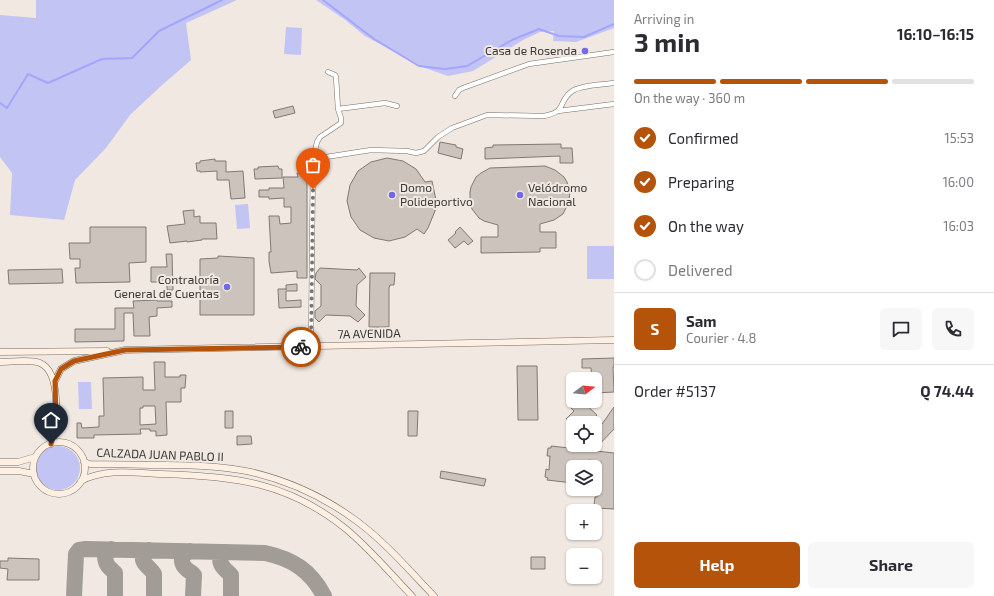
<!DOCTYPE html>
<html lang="en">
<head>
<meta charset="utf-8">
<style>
  :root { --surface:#fff; --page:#f7f7f7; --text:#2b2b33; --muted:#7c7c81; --line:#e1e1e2; --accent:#b45309 }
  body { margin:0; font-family:"Exo 2",sans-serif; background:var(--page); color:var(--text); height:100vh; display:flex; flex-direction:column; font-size:15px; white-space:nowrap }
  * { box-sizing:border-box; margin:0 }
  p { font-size:13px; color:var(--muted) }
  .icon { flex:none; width:22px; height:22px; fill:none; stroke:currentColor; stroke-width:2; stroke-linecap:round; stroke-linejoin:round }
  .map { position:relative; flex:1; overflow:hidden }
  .drawer { display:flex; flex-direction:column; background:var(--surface); width:380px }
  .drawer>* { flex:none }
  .needle { width:26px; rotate:74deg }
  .fabs { position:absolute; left:566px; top:372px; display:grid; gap:8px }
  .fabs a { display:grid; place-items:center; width:36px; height:36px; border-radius:6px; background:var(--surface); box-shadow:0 1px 3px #0004; font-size:20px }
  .pin { position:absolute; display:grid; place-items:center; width:34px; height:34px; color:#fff; margin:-41px -17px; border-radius:50% 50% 50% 0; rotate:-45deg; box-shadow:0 0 4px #0007 }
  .pin .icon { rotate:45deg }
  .courier { position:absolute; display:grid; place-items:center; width:40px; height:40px; margin:-20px; border:3px solid #b45309; border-radius:50%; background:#fff; color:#222; box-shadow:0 1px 5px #0007 }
  .headline em { font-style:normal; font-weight:700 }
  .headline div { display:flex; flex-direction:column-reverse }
  .headline { display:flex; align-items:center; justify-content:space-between; height:68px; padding:0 20px }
  h1 { font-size:26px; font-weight:700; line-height:30px }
  .bar { display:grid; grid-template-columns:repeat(4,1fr); gap:6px 4px; align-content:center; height:48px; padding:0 20px }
  .bar i { height:5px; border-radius:3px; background:var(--line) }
  .bar .current { background:var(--accent) }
  .bar p { grid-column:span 4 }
  .line { display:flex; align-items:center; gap:10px; padding:0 20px; border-top:1px solid var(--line) }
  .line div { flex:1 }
  .round { display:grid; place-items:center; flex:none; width:42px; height:42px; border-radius:6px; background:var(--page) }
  ol { padding:0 20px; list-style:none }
  li { display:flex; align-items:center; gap:12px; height:44px }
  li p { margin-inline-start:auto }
  li .icon { padding:4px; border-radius:50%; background:var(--accent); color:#fff; stroke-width:4 }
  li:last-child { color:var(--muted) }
  li i { width:22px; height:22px; border:2px solid var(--line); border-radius:50% }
  .cta { display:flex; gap:8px; margin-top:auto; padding:8px 20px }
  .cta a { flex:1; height:46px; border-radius:6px; background:var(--accent); color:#fff; font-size:16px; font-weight:700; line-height:46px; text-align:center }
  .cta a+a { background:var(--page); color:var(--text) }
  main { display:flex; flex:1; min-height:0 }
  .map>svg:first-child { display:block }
</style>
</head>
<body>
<main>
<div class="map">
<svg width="614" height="596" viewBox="0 0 614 596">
  <rect width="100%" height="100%" fill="#f0e8e1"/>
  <path fill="#c2c4f3" d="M36 0H237L186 23 191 60 161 86 130 115 106 148 75 180 64 220 10 215 12 173 0 157V15L36 18Z
    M316 0H614V28L576 42 553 41 554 31 540 32 523 40 473 71 448 76 425 68 365 36 344 19Z
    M286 27 302 28 301 55 284 54Z
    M248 204 250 228 237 229 235 205Z
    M587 246H614V279H587Z
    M78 382H91L92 409H79Z
    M36 468a22 22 0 1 1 44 0a22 22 0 1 1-44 0Z"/>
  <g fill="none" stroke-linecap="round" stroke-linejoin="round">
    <path stroke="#a4a5ff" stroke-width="2" d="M323 0 374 39 419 66 445 69 467 66 512 40 539 29 559 36 584 37 614 24
      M0 103 7 108 28 74 48 83 102 59 132 58 159 31 222 0"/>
    <path stroke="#a19c96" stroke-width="16" d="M111 549 105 555C105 565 109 567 115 573V596
      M149 550C135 562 149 565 154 574V596
      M190 551 183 555C179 566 187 569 194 575L193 596
      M225 552C215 561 223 568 231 575V596
      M74 596 76 554 79 550 86 549 265 553C293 559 311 571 324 596"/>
  </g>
  <path fill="#cbc3bc" stroke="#817973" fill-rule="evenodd" d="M293 106 295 113 275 118 273 111Z
    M440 142 456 145V147L463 149 461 159 438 153Z
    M561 144V148H572L573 163H560V156L485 159V148L493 147V145Z
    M387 158 403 161 416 169 425 182 432 181 436 200 435 211 428 228 424 234 417 229 405 237 389 241 374 238 360 230 351 217 347 201 350 185 358 171 371 162Z
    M215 159V161H226V172L243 171 245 198 231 199 229 180H217V171L200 172V171H197L196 163H200V161Z
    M278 166 279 169H282V178L255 179 254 169H258V167Z
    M545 166 555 170 564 177 567 182 570 193 568 204 563 214 554 220 540 224V232H556V248H540V252L481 253V237H498V225L484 221 479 218 472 209 470 204V192L471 187 476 177 481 173 490 168Z
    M297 173H307V278H297V271L271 273 269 261V252H271L269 216H279L280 224 291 223V207H284V198L269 199V197H259V190H269V188H284L283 177H298Z
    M194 210V217L200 216V223H216L217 239H202V240L187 242V241L170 243 167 226 185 224 183 211Z
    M90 227H146V262L129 263 130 282 76 283 75 268H80V259H70L69 243H90Z
    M460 227 473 241 468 245 464 241 455 248 448 240 456 233 455 232Z
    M166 254H172L173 290H167V282H151V267H167Z
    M218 256 254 258V315H200V259L218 258Z
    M320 268 357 270 359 268 366 277 357 285 356 306 365 315 358 322 350 316 326 315 319 322 315 318V311L321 306V285L315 279 316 273Z
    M62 269 63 283 9 284 8 270Z
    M370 273H395L394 285H390L389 288V327H369Z
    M297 284V291H286V301L301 300V307L279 308 278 289H286V290V285Z
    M157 300V301H172V307L157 308V316L149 317 150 336H134L133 313H124V341L75 342V329H115V308H134L133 301Z
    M614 358V367H613L614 392 595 393V379H592L591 368H582V359Z
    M154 362H165V377H180V375H186L185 388H181V402H166L167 435 156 436V431H150V429H140L141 434 94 435V438H77V423H81L82 428 99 427V416H104L103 378 143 377V390H155ZM143 406H155L156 424 140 425V408H143Z
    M517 366H537L538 420H518Z
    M572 401H582L597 415 595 417 601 423H570L566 419 574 411 568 405Z
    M614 407V429L595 449V430L601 423 602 424Z
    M225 411H233V428H225Z
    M408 411H418L417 436H408Z
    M237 436H251L252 444 237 445Z
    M551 446 614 453V509L596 508 597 505H594L595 497H597L598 494 599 484 596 483 597 475 600 476 601 465V462H598V461L588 460 587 463 573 461V483L547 480 548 478 545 477 546 469 549 470 550 456H547L548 448H551Z
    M441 471 486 479 484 486 440 478Z
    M531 557H545V569H531Z
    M8 558 39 559V580H7L8 569 0 568V561H8Z"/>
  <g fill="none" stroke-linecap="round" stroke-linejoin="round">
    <g stroke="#766f68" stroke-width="5.5">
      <path id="street" d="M455 96 459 90 463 88 529 64 614 52
        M338 109 385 103 397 106
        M558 111 614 104
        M313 159 371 150 407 151 416 153 424 151 438 137 452 128 487 115 544 116C568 111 557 103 571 92 579 85 602 85 614 83
        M311 346 313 159 317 142 320 137 341 123V118L338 109 336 77 335 75 328 72"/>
    </g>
    <g stroke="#766f68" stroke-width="7">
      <path id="secondary" d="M0 352 107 351
        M0 362C11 362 31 359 40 363 62 372 57 425 51 444
        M55 381 61 369 74 361 125 350 614 340
        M33 468a26 26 0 1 1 52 0a26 26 0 1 1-52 0Z
        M0 462H18L35 457
        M84 462 90 464C115 464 141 465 166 465 194 465 223 466 251 472 289 481 326 498 358 522 386 543 409 570 434 596
        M0 471H19L34 474
        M81 481C105 468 135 473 161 474 234 476 288 482 346 529 370 549 391 574 412 596"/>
    </g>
    <use href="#street" stroke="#fff" stroke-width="4.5"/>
    <use href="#secondary" stroke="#feefe3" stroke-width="6"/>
  </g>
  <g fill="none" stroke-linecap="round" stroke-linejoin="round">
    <path stroke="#7a7671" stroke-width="4" stroke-dasharray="0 7.2" d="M301 347 311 346 313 189"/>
    <path stroke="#b45309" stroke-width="5" d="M51 444 55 430 56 419 55 381 61 369 74 361 125 350 301 347"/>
  </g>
  <g fill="#726ae5" stroke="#f0e8e1" stroke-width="1.5">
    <circle cx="585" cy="51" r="4"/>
    <circle cx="392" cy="195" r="4"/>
    <circle cx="520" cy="195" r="4"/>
    <circle cx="227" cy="287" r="4"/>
  </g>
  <g text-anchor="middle" stroke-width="4" stroke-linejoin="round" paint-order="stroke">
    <g font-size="12" fill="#3b3835" stroke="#f0e8e1" text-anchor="end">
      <text x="577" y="55">Casa de Rosenda</text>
      <text x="400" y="192" text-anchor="start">Domo<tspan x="400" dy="14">Polideportivo</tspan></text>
      <text x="528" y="192" text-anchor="start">Velódromo<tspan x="528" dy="14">Nacional</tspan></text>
      <text x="219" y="284">Contraloría<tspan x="219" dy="14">General de Cuentas</tspan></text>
    </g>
    <g font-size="12" fill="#3b3835" stroke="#f0e8e1">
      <text transform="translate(369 334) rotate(-1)" y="4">7A AVENIDA</text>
      <text transform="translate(160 455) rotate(2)" y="4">CALZADA JUAN PABLO II</text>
    </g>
  </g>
</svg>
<div class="fabs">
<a><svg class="needle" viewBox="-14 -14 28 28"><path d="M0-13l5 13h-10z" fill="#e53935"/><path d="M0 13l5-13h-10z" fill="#7c7c81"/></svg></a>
<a><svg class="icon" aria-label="locate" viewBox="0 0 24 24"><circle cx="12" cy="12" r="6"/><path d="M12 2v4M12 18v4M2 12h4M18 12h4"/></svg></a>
<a><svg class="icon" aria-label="layers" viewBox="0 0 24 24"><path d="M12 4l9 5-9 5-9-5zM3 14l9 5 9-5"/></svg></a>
<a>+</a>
<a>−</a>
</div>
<div class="pin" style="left:313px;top:189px;background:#ea580c"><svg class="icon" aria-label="bag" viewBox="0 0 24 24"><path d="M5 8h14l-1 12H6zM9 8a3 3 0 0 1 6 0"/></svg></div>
<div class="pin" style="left:51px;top:444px;background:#1f2937"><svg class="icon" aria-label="home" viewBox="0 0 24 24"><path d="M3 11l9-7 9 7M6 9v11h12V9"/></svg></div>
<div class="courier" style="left:301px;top:347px"><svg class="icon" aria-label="bike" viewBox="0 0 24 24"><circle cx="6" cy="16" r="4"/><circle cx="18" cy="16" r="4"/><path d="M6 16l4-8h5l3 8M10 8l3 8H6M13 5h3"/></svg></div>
</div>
<section class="drawer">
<div class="headline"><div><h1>3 min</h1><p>Arriving in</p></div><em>16:10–16:15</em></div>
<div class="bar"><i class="current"></i><i class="current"></i><i class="current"></i><i></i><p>On the way · 360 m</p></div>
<ol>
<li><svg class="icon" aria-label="check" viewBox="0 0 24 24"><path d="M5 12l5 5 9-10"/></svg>Confirmed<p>15:53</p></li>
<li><svg class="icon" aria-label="check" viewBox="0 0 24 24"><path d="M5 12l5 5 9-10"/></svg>Preparing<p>16:00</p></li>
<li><svg class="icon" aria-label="check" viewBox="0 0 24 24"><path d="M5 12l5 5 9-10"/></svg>On the way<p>16:03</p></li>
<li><i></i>Delivered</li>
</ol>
<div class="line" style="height:72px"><b class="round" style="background:var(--accent);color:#fff">S</b><div><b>Sam</b><p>Courier · 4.8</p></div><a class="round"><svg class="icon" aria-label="chat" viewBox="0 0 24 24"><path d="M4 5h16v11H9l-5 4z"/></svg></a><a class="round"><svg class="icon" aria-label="phone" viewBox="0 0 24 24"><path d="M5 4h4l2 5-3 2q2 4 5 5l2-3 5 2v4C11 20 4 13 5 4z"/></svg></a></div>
<div class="line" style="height:52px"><div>Order #5137</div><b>Q 74.44</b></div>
<div class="cta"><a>Help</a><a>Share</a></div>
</section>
</main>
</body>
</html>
